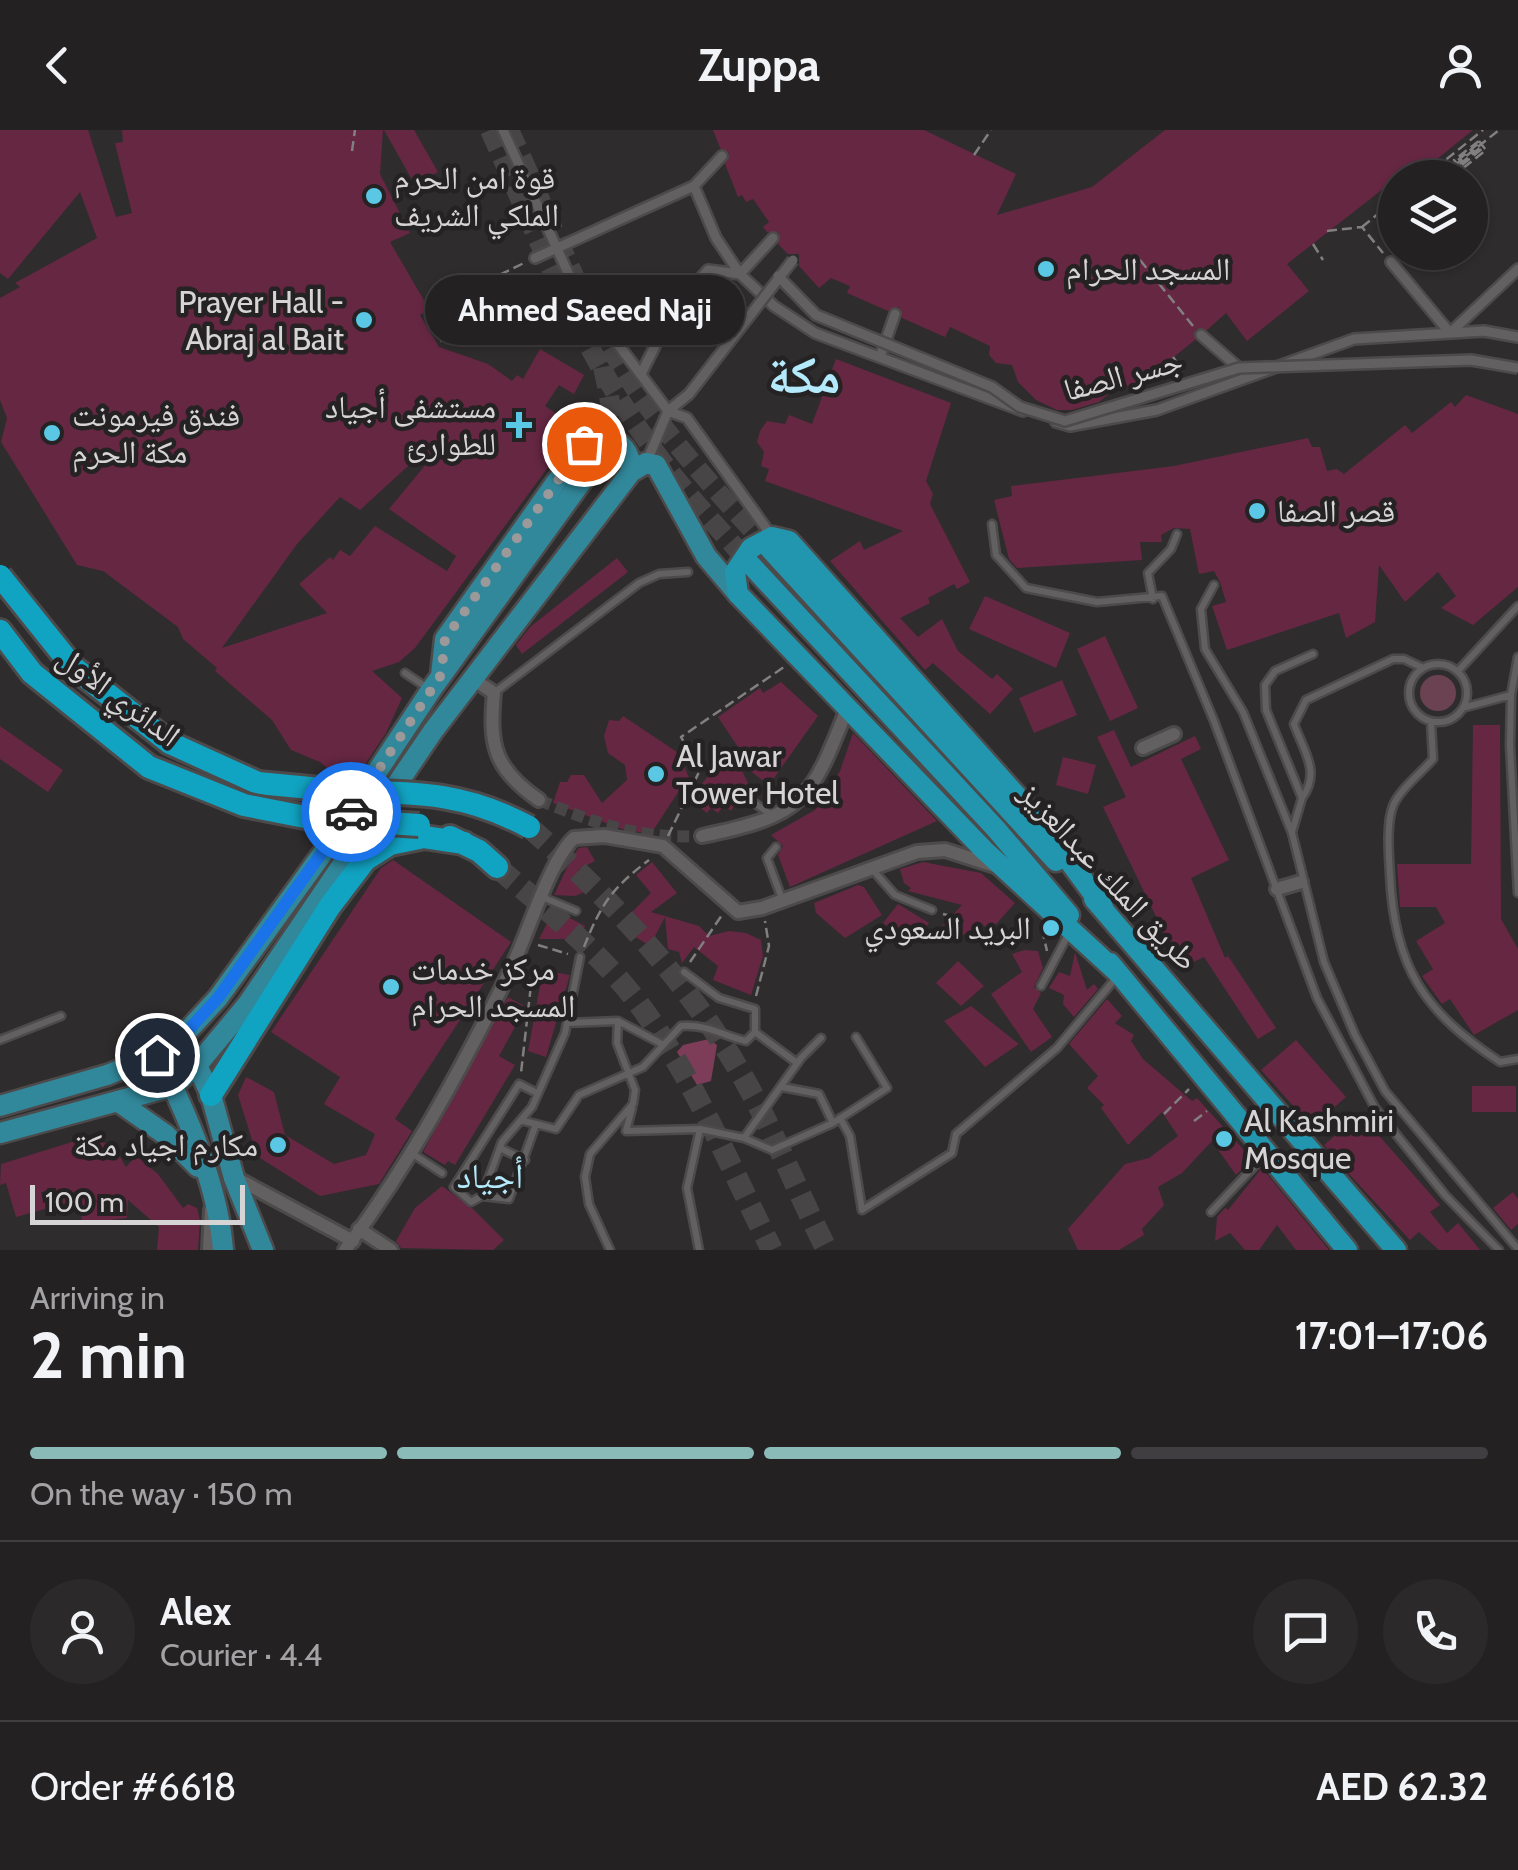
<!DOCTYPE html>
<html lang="en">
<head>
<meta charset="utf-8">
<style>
  :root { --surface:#232122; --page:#2b292a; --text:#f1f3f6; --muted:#a3a3a5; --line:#403e40; --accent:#8bbbb9 }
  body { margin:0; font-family:Cabin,"Noto Naskh Arabic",sans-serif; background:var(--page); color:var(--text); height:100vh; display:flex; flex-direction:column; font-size:38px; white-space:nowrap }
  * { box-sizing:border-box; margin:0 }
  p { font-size:32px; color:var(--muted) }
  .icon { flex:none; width:55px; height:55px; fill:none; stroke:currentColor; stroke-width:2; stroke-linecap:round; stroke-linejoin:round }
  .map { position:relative; height:1120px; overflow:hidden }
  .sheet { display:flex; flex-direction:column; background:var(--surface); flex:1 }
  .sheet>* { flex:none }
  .buttons { position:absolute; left:1378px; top:30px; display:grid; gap:20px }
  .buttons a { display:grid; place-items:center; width:110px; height:110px; border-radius:50%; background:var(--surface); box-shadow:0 2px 8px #0004,0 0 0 2px var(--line); font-size:50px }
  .scale { position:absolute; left:30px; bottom:25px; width:215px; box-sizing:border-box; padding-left:10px; border:5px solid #d6d4d5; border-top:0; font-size:28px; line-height:35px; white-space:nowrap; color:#d6d4d5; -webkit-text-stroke:8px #252223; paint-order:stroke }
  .pin { position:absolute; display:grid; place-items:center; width:85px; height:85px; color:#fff; margin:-42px; border:5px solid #fff; border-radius:50%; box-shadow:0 2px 10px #0007 }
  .courier { position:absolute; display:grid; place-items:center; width:100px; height:100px; margin:-50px; border:8px solid #1a73e8; border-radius:50%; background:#fff; color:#222; box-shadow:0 2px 12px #0007 }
  .bubble { position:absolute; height:70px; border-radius:35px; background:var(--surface); box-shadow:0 2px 8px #0004,0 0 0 2px var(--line); font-size:32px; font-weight:700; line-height:70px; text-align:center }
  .overview em { font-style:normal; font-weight:700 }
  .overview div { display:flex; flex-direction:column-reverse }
  .overview { display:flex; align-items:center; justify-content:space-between; height:170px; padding:0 30px }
  h1 { font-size:65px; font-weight:700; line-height:75px }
  .bar { display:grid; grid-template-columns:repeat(4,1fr); gap:15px 10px; align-content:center; height:120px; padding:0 30px }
  .bar i { height:12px; border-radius:8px; background:var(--line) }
  .bar .active { background:var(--accent) }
  .bar p { grid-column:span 4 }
  .line { display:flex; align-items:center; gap:25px; padding:0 30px; border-top:2px solid var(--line) }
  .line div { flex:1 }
  .round { display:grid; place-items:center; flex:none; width:105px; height:105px; border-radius:52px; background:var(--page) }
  header { display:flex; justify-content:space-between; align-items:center; height:130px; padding:0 30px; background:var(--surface); font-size:45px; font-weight:700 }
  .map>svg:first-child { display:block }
</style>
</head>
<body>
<header><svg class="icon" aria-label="back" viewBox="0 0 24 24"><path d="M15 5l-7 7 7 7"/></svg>Zuppa<svg class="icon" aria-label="person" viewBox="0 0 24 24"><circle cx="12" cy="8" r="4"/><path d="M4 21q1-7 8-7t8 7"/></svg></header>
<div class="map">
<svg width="1518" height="1120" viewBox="0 0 1518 1120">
  <rect width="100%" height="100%" fill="#2f2c2d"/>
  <path fill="#6b4252" d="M1420 563a18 18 0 1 1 36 0a18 18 0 1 1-36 0Z"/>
  <path fill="#7d3c58" d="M709 909 717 915 711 951 697 955 677 922 683 915Z"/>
  <path fill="#662743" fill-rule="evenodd" d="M0 0H88L116 87 132 83 115 13 123 12 122 0H383L380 44 410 103 390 112 429 179 420 185 439 217 488 234 512 251 517 245 523 249 540 219 584 245 574 264 559 255 545 276 577 298 415 518 399 532 372 541 402 568 386 603 358 645 332 642 320 632 291 620 272 590 215 541 217 538 183 509 178 497 103 441 77 435 1 312 7 288 0 270V168L20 157 15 153 97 108 80 62 8 149 0 143ZM419 326 427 333 389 379 456 426 447 441 375 396 350 426 340 420 333 430 330 427 299 454 327 483 222 518 297 414 340 367 360 380Z
    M384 0H414L438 42 415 55Z
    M713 0H924L1016 44 997 85 1092 57 1165 0H1473L1426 38 1420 30 1287 134 1309 161 1247 211 1226 183 1207 200 1196 199 1195 210 1131 261 1124 251 1099 272 1072 280H1057L1036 270 1018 252 1012 235 996 233 989 225 990 216 950 197 945 207 902 188 899 177 888 181 847 163 850 156 831 148 819 158 799 136V124H788L778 114 779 103 767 102 763 97 769 92 753 69 746 72 742 65 738 67 725 34 729 23 720 18Z
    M836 229 951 273 926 351 933 364 930 374 970 452 957 459 954 454 928 468 930 473 900 488 918 507 942 489 958 521 992 549 997 544 1013 559 990 584 933 533 925 540 830 431 860 411 864 420 903 401 765 351 769 339 761 336 764 322 757 312 760 301 767 291 785 294 789 285 812 294Z
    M1466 265 1518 284V457L1473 495 1441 478 1456 466 1438 442 1405 472 1379 435 1375 492 1346 508 1339 483 1227 520 1212 476 1226 472 1220 452 1214 441 1199 444 1190 399 1174 398 1161 405 1162 412H1140L1142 430 1017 438 1009 429 994 370 1012 366 1011 356 1174 336 1308 308 1312 317H1320L1327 341 1337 339 1344 344 1405 295 1412 303 1451 272 1455 277Z
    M617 428 628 442 522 524 516 515 530 497Z
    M985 466 1070 503 1056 538 969 499Z
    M1105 506 1138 578 1110 591 1077 519Z
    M1062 550 1077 585 1034 603 1019 568Z
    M781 552 818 586 769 655 738 632 753 664 742 678 736 673 731 681 724 675 718 683 711 678 707 683 679 661 654 699 644 703 622 699 553 673 560 652H567L571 645H584L602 673 627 650 625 635 608 623 604 606 609 590 619 591 623 586 677 622 696 662 713 639 742 623 718 587 760 558 763 563Z
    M1473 595H1500L1501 789 1518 819V880L1474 905 1450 869 1442 874 1422 846 1433 839 1416 811 1445 793 1436 777H1400L1397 734H1471Z
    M0 596 63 640 48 662 0 629Z
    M1114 600 1131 637 1195 606 1201 619 1181 629 1229 730 1191 748 1225 828 1228 826 1276 898 1258 909 1204 827 1181 838 1103 677 1126 667 1097 607Z
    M853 603 937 691 790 757 778 725 783 716 771 705 815 680 840 641Z
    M1063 627 1096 635 1088 664 1056 655Z
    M587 717 595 731 578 740 587 761 575 766 554 765 573 725 579 718Z
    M393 730 511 812 395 989 412 1001 379 1054 320 1066 257 1026 238 965 246 947 274 962 285 1005 334 1034 366 1025 375 1004 324 974 340 947 271 902 381 738Z
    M652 732 677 763 651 782 699 796 709 806 729 801 746 803 761 810 763 826 751 865 713 850 718 836 694 817 682 833 679 822 668 819 665 787 650 816 624 800 627 795 624 790 651 763 636 745Z
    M923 732 981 743 1015 773 990 801 981 793 956 810 941 797 962 775 908 761 911 758 904 753 900 739Z
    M858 755 864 757 882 785 845 808 816 783 814 773Z
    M898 774 929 793 913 815 883 793Z
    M552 784 564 792 568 787 585 796 578 814 567 809H539Z
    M1024 820 1038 821 1043 838 1034 857 1041 863 1033 879 1052 907 1031 922 991 864 1022 842 1012 824Z
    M1075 822 1087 860 1094 854 1098 859 1074 887 1063 874 1064 865 1049 858 1059 842 1070 846Z
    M958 831 984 856 961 876 936 853Z
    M543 840 570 845 546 927 528 921Z
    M508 867 526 877 499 926 515 935 455 1035 448 1031 445 1035 423 1022Z
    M1107 869 1122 886 1115 893 1134 905 1131 911 1143 929 1192 971 1197 968 1252 1029 1236 1045 1212 1011 1182 1043 1158 1057 1164 1075 1142 1099 1144 1105 1119 1120H1078L1068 1099 1125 1034 1149 1028 1178 1006 1162 982 1128 1015 1101 978 1104 975 1087 958 1098 946 1069 914Z
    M971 876 1019 914 985 937 944 891Z
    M1296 910 1346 967 1312 997 1261 940Z
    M1472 956H1516V982H1472Z
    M1360 984 1440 1075 1430 1082 1447 1103 1458 1093 1480 1120H1439L1419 1102 1410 1110 1349 1044 1324 1015Z
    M85 1008 113 1015 126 1037 136 1026 158 1044 183 1078 188 1074 197 1078 200 1090 198 1120H157L159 1097 128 1070 127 1088 83 1093 77 1070 16 1087 6 1053 0 1055 1 1034Z
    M1262 1038 1329 1120H1296L1277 1095 1259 1120H1245L1230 1103 1215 1111 1217 1087 1225 1078 1228 1080Z
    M442 1056 473 1079 504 1110 493 1120 401 1118 396 1111 415 1078Z
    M1513 1062 1518 1069V1094L1511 1100 1493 1078Z"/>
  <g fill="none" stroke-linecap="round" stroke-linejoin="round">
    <path stroke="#484546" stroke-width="12" stroke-dasharray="12 6" stroke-linecap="butt" d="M539 670C598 694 637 709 702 706"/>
    <path stroke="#484546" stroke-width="20" stroke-dasharray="20 10" stroke-linecap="butt" d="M603 237C609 267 617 290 605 319"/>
    <path stroke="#484546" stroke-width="20" stroke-dasharray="20 10" stroke-linecap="butt" d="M490 0C537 105 580 218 648 312 678 356 716 395 751 435
      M509 0C549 86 584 182 637 261 676 318 723 368 770 419"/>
    <path stroke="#484546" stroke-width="22" stroke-dasharray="22 11" stroke-linecap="butt" d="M529 697C626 782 712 877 768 995 788 1036 806 1079 827 1120
      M497 737C546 779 597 820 636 870 694 947 729 1035 772 1120"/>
    <g stroke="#4c4a4b" stroke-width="11">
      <path id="service" d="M992 394 996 425 1026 458 1097 472 1162 466 1214 591 1317 868 1375 978 1445 1065 1499 1120
        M1214 455 1201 479 1205 519 1243 582 1292 703 1324 832 1355 905 1385 961 1518 1119
        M1153 469 1148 443 1171 419 1177 404
        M1518 527 1511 565 1510 616 1518 763
        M1409 563a29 29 0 1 1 58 0a29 29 0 1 1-58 0Z
        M1458 541 1518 476
        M405 543 429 559
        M494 563 639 453 659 444 688 442
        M1466 577 1511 565
        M1431 593 1433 629C1422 642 1399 660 1393 676 1386 694 1389 726 1390 745 1394 837 1424 882 1500 932L1518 929
        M1302 668C1321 642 1304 622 1294 594L1306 570 1393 529H1404L1423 538
        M753 672 773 686
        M1292 702 1302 668 1266 580 1265 555 1275 541 1313 524
        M776 717 767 728 782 769
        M872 739 895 765 932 780
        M542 767 576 781
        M684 842 719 868 755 879V902
        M1041 856 1070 801
        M567 893 618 891 662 914
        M755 902 797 933
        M821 908 801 928 744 1008 772 1020 833 993 887 958 856 907
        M0 910 61 886
        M782 957 819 964 833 993
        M537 963 519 954 454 1057 471 1072 482 1066 502 1012 532 977 565 903 580 827
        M632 978 626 1001 700 999 744 1008
        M840 988 850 1006 862 1080 952 1023 956 1004 1057 918 1115 849
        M524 991 556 999 579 965 643 937 681 896C707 894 721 905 746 911L755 902
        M500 1018 525 1030
        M413 1024 442 1043
        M482 1066 509 1069 535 997
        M1211 1082 1264 1026
        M610 1120 589 1074 585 1047 590 1024 633 974 635 960 617 913 618 891
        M699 1120 687 1058 700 999"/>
    </g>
    <g stroke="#4c4a4b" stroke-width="14">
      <path id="pedestrian" d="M503 0 573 154 668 281 687 288 771 405
        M694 56 716 108 740 144 774 176 815 203 1023 281
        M535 128 694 56 722 26
        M1391 132 1450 203 1518 139
        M551 164 573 154
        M1201 205 1239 238
        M880 227 895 184
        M641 244 675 176 708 140 740 144 773 108
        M1056 292 1070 296 1157 280 1354 209 1484 201 1518 207
        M647 331 668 281 689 264"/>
    </g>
    <g stroke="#4c4a4b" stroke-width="18">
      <path id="minor" d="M473 549 494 563C489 615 494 639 539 670
        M1143 618 1174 604
        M702 706C803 685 810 673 847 579
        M1277 759 1301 752
        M236 1048 353 1111
        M359 1099 391 1120
        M209 1120 211 1080
        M345 1120C409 1035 461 940 508 845 526 811 548 732 574 708L604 706 663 716 738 782 762 778 917 722 945 720 995 736"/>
    </g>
    <g stroke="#4c4a4b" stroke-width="25">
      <path id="primary" d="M631 342 646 333 656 335 706 426 738 464
        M157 925C187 983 218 1054 223 1120
        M192 925 211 965 234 1048 263 1120
        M119 972 166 1005 198 1037
        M0 976 107 945 160 924 182 907 218 868 328 716 431 560 605 319
        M0 1003 173 956 197 935 247 875 433 601 631 342C631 321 622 313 603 304L584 313 445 509 441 545"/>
    </g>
    <g stroke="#4c4a4b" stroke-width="25">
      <path id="trunk" d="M770 419 1056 731
        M751 435 996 699 1069 785
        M1094 769 1396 1120
        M1103 777 1042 694 789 411 772 407 751 418 735 442 738 464 984 720 1119 844
        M1110 833 1347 1120"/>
    </g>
    <g stroke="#4c4a4b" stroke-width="28">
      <path id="motorway" d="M0 501 32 543 149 637
        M170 613 258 653 352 662
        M450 707 479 721 497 737
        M211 965 330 776 365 730 390 714 424 707 464 713"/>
    </g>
    <path stroke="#827f80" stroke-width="2.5" stroke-dasharray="10 5" stroke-linecap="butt" d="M1479 11 1486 20 1462 39 1454 30Z
      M352 21 355 0
      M974 25 991 0
      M1458 30 1479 13
      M1444 32 1450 39 1499 0
      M1460 34 1481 17
      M1462 35 1483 18
      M1423 48 1483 0
      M1362 97 1395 70
      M1327 101 1362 97 1383 123
      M1313 114 1323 130
      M1140 130 1193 196
      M436 193 444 208
      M428 194 471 171 479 155 526 132
      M440 211 540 170
      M1173 227 1183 241
      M668 706 700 640 681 607 784 537
      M943 784 951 786
      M1042 799 1047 821
      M538 815 568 824
      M584 817C601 774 612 758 649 730
      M690 832 722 785
      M520 848 531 855 521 943
      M756 866 769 816 765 791
      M1164 984 1189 959
      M1194 991 1207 981"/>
    <use href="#service" stroke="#636061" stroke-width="6"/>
    <use href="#pedestrian" stroke="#636061" stroke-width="9"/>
    <use href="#minor" stroke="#636061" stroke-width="12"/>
    <use href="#primary" stroke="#32889b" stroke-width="20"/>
    <use href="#trunk" stroke="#2296ae" stroke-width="20"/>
    <use href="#motorway" stroke="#11a3c2" stroke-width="22"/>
    <g stroke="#4c4a4b" stroke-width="14" stroke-linecap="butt">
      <path id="pedestrian-bridge" d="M778 146 816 185 992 257 1020 277 1065 291 1239 238 1471 230 1518 238
        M689 264 793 130"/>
    </g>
    <g stroke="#4c4a4b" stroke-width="28" stroke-linecap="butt">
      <path id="motorway-bridge" d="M0 446 73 537 170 613
        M149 637 244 675 310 688 419 695
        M352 662C420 662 468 664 529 697"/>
    </g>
    <use href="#pedestrian-bridge" stroke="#636061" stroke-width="9"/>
    <use href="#motorway-bridge" stroke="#11a3c2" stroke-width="22"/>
  </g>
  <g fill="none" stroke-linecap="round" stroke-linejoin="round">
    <path stroke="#9c999a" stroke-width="10" stroke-dasharray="0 18" d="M351 682 441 545 445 509 584 314"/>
    <path stroke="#1a73e8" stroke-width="12" d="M157 925 182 907 218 868 351 682"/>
  </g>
  <g fill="#5ac8e5" stroke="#252223" stroke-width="4">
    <circle cx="374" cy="66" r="10"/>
    <circle cx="1046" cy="139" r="10"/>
    <circle cx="364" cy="190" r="10"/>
    <path d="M514 280h10v10h10v10h-10v10h-10v-10h-10v-10h10z"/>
    <circle cx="52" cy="303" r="10"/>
    <circle cx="1257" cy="381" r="10"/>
    <circle cx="656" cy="644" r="10"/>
    <circle cx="1051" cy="798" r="10"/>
    <circle cx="391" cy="857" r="10"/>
    <circle cx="1224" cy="1009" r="10"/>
    <circle cx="278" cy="1015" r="10"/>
  </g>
  <g text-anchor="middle" stroke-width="9" stroke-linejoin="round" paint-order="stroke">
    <g font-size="32" fill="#d6d4d5" stroke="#252223" text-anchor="start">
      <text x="394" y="59">قوة امن الحرم<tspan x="394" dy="37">الملكي الشريف</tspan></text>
      <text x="1066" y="150">المسجد الحرام</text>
      <text x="344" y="183" text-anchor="end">Prayer Hall -<tspan x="344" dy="37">Abraj al Bait</tspan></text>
      <text x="496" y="288" text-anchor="end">مستشفى أجياد<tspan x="496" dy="37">للطوارئ</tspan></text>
      <text x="72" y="296">فندق فيرمونت<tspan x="72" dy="37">مكة الحرم</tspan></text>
      <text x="1277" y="392">قصر الصفا</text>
      <text x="676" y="637">Al Jawar<tspan x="676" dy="37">Tower Hotel</tspan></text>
      <text x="1031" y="809" text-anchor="end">البريد السعودي</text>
      <text x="411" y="850">مركز خدمات<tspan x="411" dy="37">المسجد الحرام</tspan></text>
      <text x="1244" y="1002">Al Kashmiri<tspan x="1244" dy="37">Mosque</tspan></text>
      <text x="258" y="1026" text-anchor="end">مكارم اجياد مكة</text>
    </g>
    <g font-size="32" fill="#d6d4d5" stroke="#252223">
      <text transform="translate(1123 245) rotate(-15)" y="11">جسر الصفا</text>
      <text transform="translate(119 566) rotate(37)" y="11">الدائري الأول</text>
      <text transform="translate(1109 746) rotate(47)" y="11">طريق الملك عبدالعزيز</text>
    </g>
    <g font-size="35" fill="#b3e9fa" stroke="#252223">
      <text x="490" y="1058">أجياد</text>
    </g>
    <g font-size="52" font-weight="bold" fill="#b3e9fa" stroke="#252223">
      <text x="804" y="263">مكة</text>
    </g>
  </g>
</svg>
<div class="buttons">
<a><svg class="icon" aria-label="layers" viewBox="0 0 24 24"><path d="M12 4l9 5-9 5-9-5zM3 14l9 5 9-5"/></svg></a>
</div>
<div class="scale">100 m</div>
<div class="pin" style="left:584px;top:314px;background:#ea580c"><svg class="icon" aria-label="bag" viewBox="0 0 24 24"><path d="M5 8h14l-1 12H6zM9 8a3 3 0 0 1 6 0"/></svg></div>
<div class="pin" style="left:157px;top:925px;background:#1f2937"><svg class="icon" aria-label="home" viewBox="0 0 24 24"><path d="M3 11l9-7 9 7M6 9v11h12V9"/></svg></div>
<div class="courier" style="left:351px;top:682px"><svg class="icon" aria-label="car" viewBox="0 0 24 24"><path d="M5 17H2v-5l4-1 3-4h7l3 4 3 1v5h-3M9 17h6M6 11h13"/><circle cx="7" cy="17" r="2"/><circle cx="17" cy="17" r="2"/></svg></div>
<div class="bubble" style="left:425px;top:145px;width:320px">Ahmed Saeed Naji</div>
</div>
<section class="sheet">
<div class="overview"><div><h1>2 min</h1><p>Arriving in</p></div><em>17:01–17:06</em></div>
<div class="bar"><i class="active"></i><i class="active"></i><i class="active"></i><i></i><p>On the way · 150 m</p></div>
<div class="line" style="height:180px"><a class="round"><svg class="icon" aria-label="person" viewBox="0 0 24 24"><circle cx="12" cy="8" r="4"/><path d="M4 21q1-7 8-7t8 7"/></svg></a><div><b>Alex</b><p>Courier · 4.4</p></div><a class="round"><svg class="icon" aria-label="chat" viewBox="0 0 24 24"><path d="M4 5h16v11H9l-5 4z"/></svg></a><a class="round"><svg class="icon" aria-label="phone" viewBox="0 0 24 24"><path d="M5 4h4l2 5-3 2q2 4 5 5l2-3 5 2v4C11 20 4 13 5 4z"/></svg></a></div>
<div class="line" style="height:130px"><div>Order #6618</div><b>AED 62.32</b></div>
</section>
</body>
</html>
